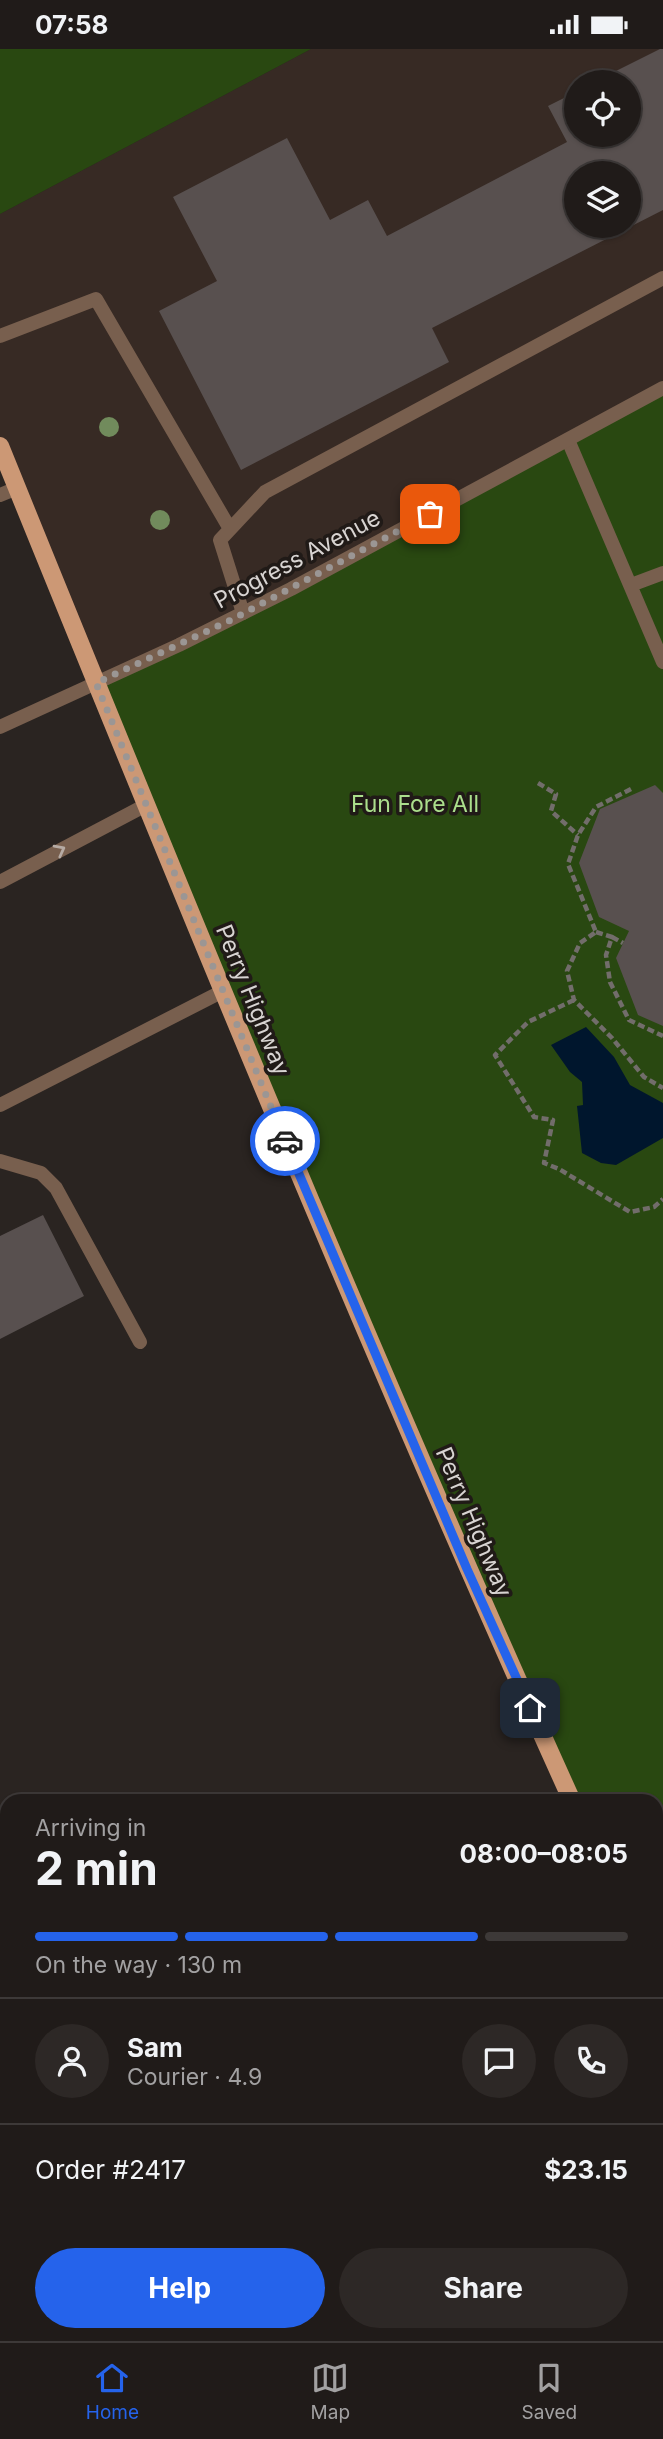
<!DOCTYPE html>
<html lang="en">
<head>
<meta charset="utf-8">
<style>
  :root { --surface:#201b19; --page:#2d2826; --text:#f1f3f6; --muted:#a2a1a2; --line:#3d3938; --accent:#2563eb }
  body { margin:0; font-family:Inter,sans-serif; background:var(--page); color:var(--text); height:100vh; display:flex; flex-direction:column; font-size:26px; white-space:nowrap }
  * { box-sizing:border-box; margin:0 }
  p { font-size:23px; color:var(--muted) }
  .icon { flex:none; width:38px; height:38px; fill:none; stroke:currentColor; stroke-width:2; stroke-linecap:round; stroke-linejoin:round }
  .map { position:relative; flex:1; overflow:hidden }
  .side { position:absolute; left:0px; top:1745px; width:663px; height:548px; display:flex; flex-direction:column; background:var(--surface); border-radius:21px 21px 0 0; box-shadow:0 2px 5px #0004,0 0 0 2px var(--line) }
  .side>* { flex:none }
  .buttons { position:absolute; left:564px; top:21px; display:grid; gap:14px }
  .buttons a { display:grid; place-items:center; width:77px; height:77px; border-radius:50%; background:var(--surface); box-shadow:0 2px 5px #0004,0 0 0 2px var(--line); font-size:35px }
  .pin { position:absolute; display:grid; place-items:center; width:60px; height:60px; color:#fff; margin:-30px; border-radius:14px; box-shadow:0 4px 10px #0006 }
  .courier { position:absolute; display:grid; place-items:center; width:70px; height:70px; margin:-35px; border:5px solid #2563eb; border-radius:50%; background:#fff; color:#222; box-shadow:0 2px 9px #0007 }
  .head em { font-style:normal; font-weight:700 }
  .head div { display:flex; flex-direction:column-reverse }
  .head { display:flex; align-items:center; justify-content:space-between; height:119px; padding:0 35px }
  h1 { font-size:46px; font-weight:700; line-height:52px }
  .bar { display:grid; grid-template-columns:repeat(4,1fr); gap:10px 7px; align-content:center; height:84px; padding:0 35px }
  .bar i { height:9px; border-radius:5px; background:var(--line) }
  .bar .selected { background:var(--accent) }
  .bar p { grid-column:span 4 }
  .line { display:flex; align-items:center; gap:18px; padding:0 35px; border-top:2px solid var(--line) }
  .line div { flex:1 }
  .round { display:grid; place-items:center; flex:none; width:74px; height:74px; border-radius:37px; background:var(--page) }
  .primary-button { display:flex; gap:14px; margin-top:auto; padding:14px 35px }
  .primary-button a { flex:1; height:80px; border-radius:42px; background:var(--accent); color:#fff; font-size:28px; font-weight:700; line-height:80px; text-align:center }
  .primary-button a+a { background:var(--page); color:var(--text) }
  .status { display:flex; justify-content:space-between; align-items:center; height:49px; padding:0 35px; background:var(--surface); direction:ltr }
  .status svg { height:19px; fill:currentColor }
  .dock { display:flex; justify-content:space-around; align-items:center; height:98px; border-top:2px solid var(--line); background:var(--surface); font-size:19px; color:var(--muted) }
  .dock a { display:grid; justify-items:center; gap:4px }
  .dock .selected { color:var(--accent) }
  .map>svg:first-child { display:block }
</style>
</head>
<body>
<div class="status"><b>07:58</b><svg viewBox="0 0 49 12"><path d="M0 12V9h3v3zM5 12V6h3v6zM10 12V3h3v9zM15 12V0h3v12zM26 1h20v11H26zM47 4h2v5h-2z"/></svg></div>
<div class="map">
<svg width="663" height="2292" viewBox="0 0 663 2292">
  <rect width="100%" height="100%" fill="#2a2421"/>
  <path fill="#372a24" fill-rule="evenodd" d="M311 0H663V339L96 634 0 397V165ZM576 33H628V86H576ZM576 124H628V177H576Z"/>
  <path fill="#294811" d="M0 0H311L0 165Z
    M663 339V1942L656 1927V1752H575L96 634Z"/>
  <path fill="#00162d" d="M586 978 614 1008 630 1036 663 1054V1089L616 1116 601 1114 582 1104 577 1057 583 1056 582 1033 570 1023 551 996Z"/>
  <path fill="#58504f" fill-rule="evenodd" d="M660 0H663V161L432 279 449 313 241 421 159 262 217 232 173 148 287 89 330 171 368 151 387 187 567 93 548 57 576 43V86H628V33H594ZM576 124H628V177H576Z
    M655 736 663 744V977L638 966 616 909 629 882 599 868 579 814 600 760Z
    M43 1166 84 1247 0 1290V1187Z"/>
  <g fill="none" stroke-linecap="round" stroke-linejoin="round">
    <path stroke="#726d6b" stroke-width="4.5" stroke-dasharray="7 3.5" stroke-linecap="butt" d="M538 734 556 745 551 762 578 786
      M631 740 596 758 578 786 568 815 596 883 580 894 567 922 574 951 612 989 644 1028 663 1039
      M596 883 612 888 606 906 610 933 629 971 663 987
      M612 888 623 894
      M574 951 528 973 495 1006 534 1068 553 1071 544 1114 559 1120 630 1163 654 1158 663 1150"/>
    <path stroke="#785f4e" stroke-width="14" d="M0 287 96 250 230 480
      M568 391 663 613
      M0 446 17 439
      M631 536 663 524
      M243 564 220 491 265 443 663 229
      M0 678 96 634
      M0 833 146 756
      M0 1056 223 942
      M0 1112 41 1124 56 1139 140 1293
      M656 1927 663 1924
      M656 2175 663 2171
      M656 2256 663 2253
      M654 2286 657 2292"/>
    <path stroke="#785f4e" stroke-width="14" d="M96 634 179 596 291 540 663 339"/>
    <path stroke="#cc9875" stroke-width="18" d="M0 397C184 851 370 1305 572 1752
      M656 1939 663 1953"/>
    <path stroke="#edae84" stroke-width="21" d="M0 2281 5 2292"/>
  </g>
  <g fill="#718b5c">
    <circle cx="109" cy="378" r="10"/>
    <circle cx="160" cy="471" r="10"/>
  </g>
  <defs><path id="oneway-chevron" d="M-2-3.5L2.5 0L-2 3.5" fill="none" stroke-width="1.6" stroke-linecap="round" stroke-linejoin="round" transform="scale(1.75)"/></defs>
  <use stroke="#b6aba4" href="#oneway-chevron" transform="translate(60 801) rotate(-28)"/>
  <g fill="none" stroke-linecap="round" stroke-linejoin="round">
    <path stroke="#9b9694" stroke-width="7" stroke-dasharray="0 12.6" d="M285 1092 96 634 231 571 430 465"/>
    <path stroke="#2563eb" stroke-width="9" d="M285 1092 467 1520 530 1659"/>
  </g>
  <g text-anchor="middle" stroke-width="7" stroke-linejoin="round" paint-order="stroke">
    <g font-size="23" fill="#d8d4d2" stroke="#201a17">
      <text transform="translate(297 510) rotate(-28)" y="8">Progress Avenue</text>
      <text transform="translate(253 951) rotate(68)" y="8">Perry Highway</text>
      <text transform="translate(474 1473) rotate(67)" y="8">Perry Highway</text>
    </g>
    <g font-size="23" fill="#abdf8c" stroke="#201a17">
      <text x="415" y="763">Fun Fore All</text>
    </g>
  </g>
</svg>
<div class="buttons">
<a><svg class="icon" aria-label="locate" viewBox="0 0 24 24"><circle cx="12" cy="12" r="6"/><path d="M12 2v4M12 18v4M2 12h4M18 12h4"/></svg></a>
<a><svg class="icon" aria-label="layers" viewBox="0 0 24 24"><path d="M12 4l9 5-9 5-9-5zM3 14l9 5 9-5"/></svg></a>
</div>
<div class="pin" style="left:430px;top:465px;background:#ea580c"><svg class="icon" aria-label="bag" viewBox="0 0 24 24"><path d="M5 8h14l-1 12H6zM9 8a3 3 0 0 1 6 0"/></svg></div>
<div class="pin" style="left:530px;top:1659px;background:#1f2937"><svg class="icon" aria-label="home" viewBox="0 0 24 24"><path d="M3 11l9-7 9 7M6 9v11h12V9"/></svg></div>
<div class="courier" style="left:285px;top:1092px"><svg class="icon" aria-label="car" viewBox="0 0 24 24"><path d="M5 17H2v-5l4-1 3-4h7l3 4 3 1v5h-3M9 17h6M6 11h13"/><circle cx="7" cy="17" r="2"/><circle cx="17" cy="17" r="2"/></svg></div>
<section class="side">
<div class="head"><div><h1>2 min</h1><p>Arriving in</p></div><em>08:00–08:05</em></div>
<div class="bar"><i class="selected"></i><i class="selected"></i><i class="selected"></i><i></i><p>On the way · 130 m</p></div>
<div class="line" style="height:126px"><a class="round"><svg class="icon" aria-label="person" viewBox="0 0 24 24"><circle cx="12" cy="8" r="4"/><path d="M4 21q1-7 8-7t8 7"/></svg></a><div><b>Sam</b><p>Courier · 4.9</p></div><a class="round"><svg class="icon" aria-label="chat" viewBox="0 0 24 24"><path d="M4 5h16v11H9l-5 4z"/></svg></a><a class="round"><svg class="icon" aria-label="phone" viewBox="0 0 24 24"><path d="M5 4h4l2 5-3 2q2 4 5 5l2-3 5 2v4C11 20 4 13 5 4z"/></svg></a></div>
<div class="line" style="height:91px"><div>Order #2417</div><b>$23.15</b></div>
<div class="primary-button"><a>Help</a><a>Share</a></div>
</section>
</div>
<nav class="dock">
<a class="selected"><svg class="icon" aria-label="home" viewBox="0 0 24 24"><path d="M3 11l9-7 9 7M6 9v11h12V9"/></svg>Home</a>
<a><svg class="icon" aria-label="map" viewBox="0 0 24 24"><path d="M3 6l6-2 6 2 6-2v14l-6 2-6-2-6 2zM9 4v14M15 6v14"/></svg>Map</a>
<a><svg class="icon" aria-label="saved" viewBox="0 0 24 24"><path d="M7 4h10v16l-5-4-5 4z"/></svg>Saved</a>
</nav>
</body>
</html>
